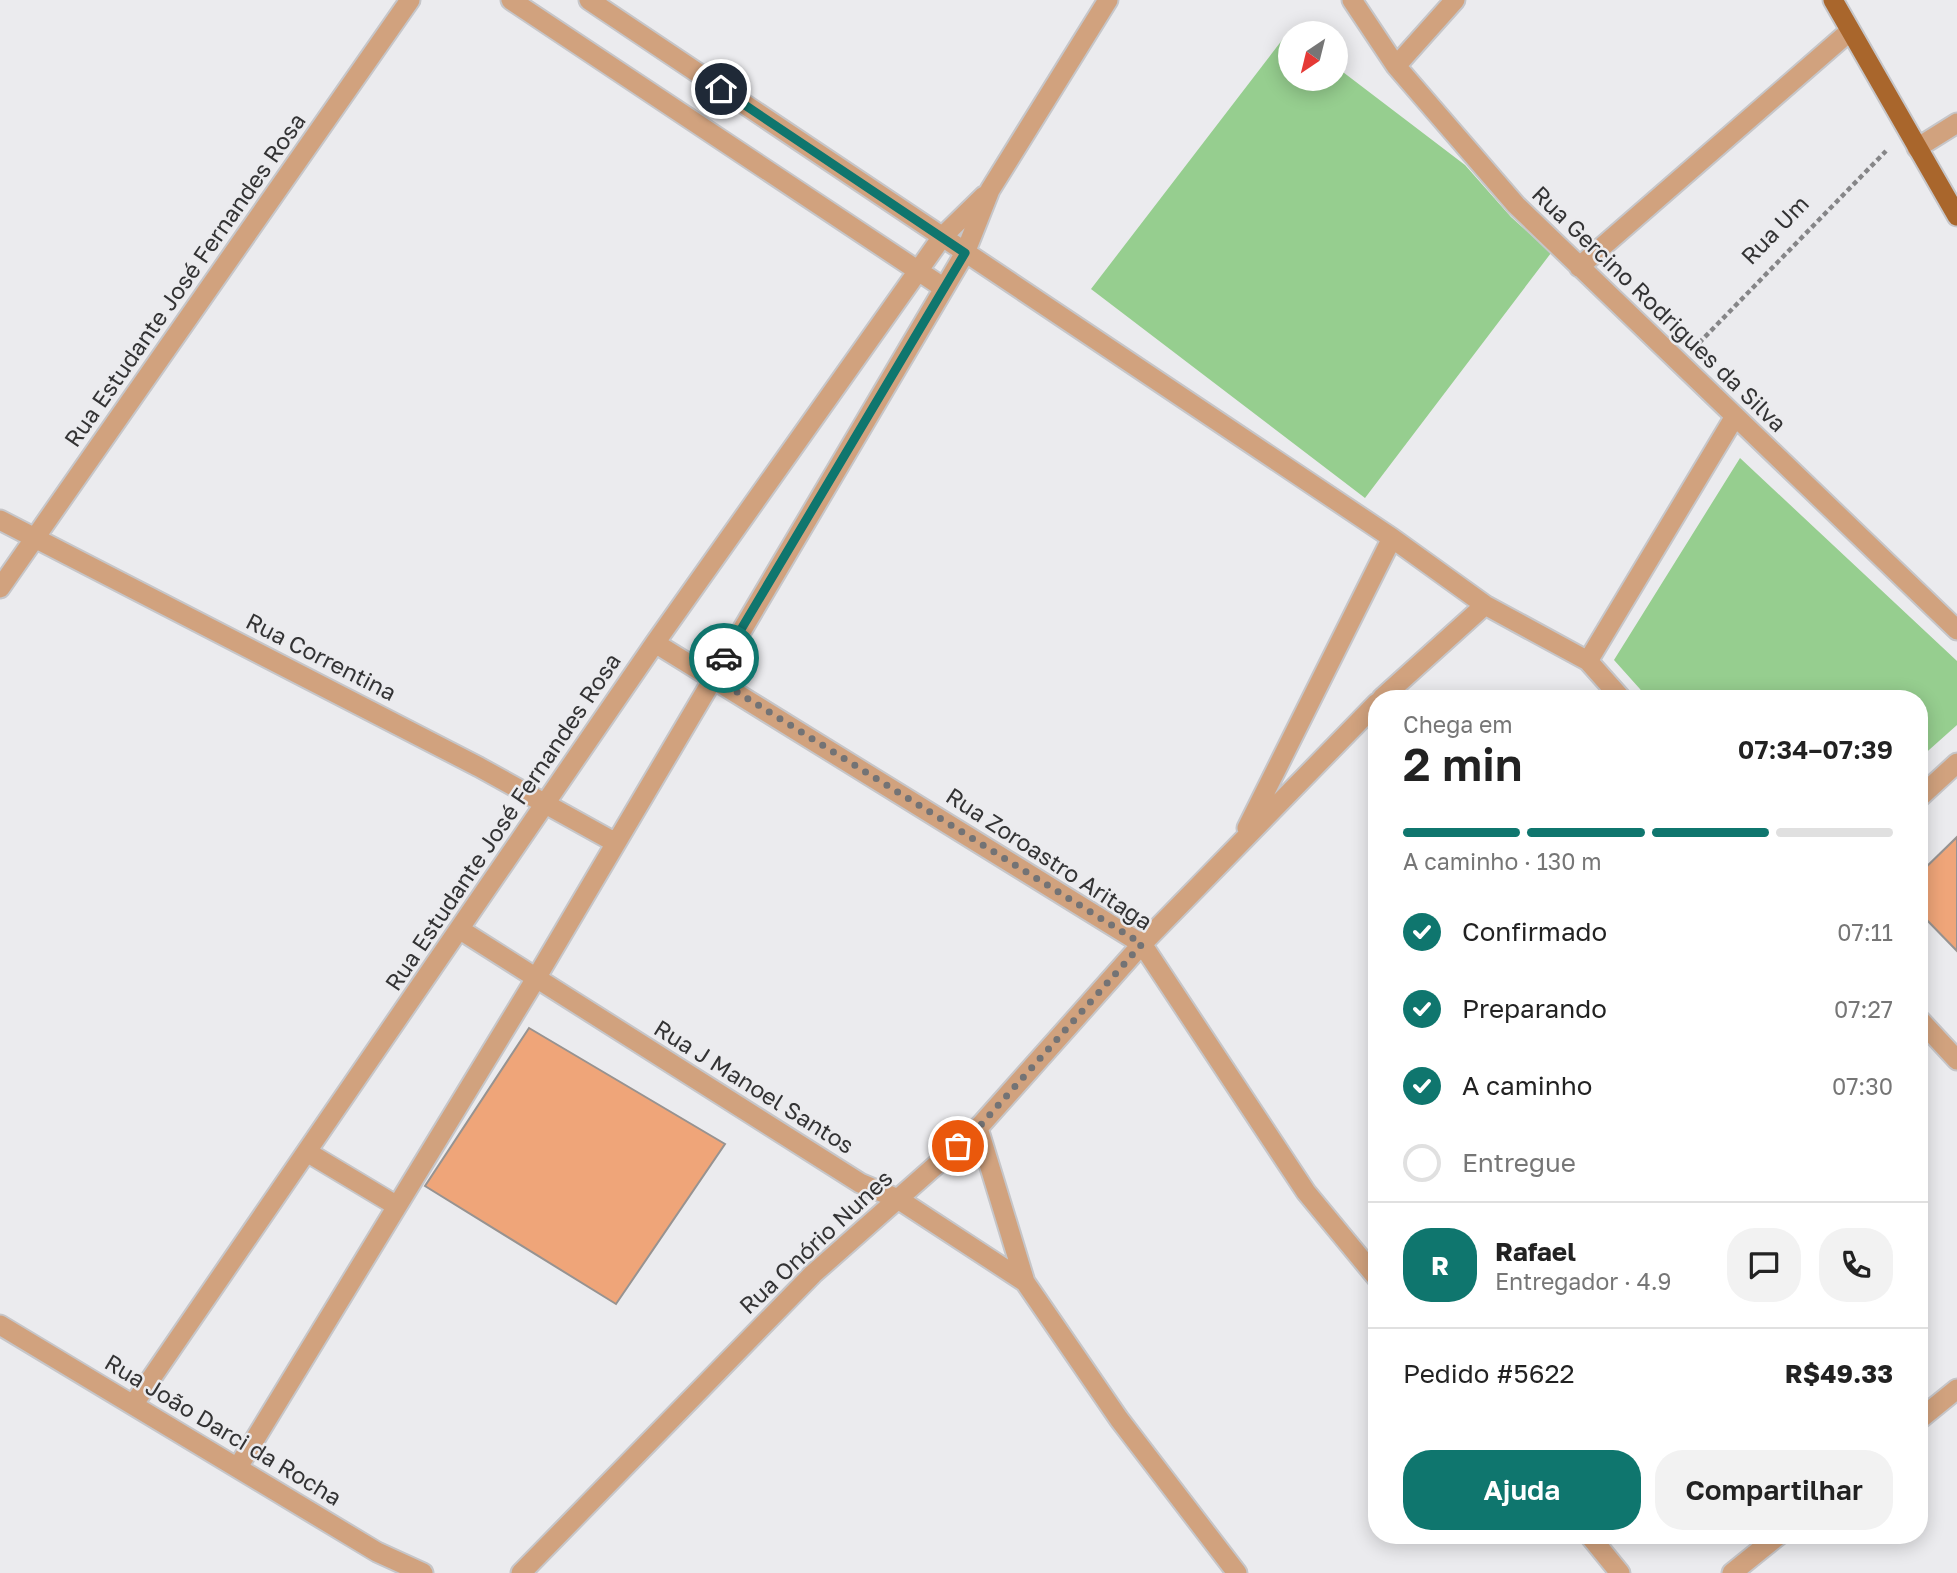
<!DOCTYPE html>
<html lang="pt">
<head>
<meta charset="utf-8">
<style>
  :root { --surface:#fff; --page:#f2f2f2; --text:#222; --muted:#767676; --line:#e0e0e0; --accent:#0f766e }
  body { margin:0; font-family:"Golos Text",sans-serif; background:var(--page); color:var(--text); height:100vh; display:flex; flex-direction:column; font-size:26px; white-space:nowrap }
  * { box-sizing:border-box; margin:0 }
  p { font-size:23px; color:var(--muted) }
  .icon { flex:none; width:38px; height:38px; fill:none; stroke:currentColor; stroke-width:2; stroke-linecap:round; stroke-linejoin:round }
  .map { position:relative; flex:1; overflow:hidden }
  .details { position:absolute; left:1368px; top:690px; width:560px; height:854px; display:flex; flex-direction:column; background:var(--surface); border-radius:28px; box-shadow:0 4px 18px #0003 }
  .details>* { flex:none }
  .needle { width:46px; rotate:215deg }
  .fabs { position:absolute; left:1278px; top:21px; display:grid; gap:14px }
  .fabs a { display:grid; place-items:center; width:70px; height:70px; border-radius:50%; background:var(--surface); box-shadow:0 4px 18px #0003; font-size:35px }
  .pin { position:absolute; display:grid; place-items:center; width:60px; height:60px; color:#fff; margin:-30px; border:4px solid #fff; border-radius:50%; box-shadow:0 2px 7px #0007 }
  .courier { position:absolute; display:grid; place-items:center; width:70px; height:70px; margin:-35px; border:5px solid #0f766e; border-radius:50%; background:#fff; color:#222; box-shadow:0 2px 9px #0007 }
  .head em { font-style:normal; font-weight:600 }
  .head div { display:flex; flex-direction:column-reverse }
  .head { display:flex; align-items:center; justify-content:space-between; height:119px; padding:0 35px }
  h1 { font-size:46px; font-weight:600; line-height:52px }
  .bar { display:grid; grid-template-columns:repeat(4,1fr); gap:10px 7px; align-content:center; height:84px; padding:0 35px }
  .bar i { height:9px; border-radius:5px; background:var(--line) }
  .bar .active { background:var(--accent) }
  .bar p { grid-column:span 4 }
  .line { display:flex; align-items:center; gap:18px; padding:0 35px; border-top:2px solid var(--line) }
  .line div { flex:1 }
  .round { display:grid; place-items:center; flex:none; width:74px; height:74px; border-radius:28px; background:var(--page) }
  ol { padding:0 35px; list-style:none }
  li { display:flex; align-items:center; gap:21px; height:77px }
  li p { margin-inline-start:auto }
  li .icon { padding:7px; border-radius:50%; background:var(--accent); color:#fff; stroke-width:4 }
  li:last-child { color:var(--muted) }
  li i { width:38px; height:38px; border:4px solid var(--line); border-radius:50% }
  .button { display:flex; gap:14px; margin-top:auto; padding:14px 35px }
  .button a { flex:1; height:80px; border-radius:28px; background:var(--accent); color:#fff; font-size:28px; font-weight:600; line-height:80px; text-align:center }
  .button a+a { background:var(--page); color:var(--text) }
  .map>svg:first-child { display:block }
</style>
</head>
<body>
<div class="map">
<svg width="1957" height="1573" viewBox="0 0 1957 1573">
  <rect width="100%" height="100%" fill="#ebebee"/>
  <path fill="#96ce8f" d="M1289 31 1292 33H1290V79H1335V66L1465 165 1511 217 1551 253 1365 498 1091 289Z
    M1740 458 1957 661V725L1920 758V698H1648L1614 660Z"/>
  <path fill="#efa579" stroke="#979391" stroke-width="2" d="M1957 837V951L1920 913V873Z
    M529 1028 725 1144 616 1304 425 1186Z"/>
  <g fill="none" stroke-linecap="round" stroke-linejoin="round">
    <g stroke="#c6c6c9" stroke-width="23">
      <path id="minor" d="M511 0 944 288
        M589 0 1392 538 1485 605 1588 661 1621 698
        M1352 0 1396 66 1516 205 1957 630
        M1396 66 1455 0
        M1917 148 1957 123
        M1579 267 1850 31
        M0 520 479 767 616 843
        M0 588 410 0
        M655 643 1142 944 1306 1192 1377 1278
        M1588 661 1734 418
        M1382 698 1485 605
        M1920 797 1957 763
        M1247 828 1392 538
        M459 929 860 1183 898 1199 1025 1282 1119 1419 1237 1573
        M1920 1020 1957 1060
        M978 1128 1025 1282
        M307 1152 397 1206
        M0 1325 377 1552 423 1573
        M133 1405 655 643 942 237 984 196
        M1920 1419 1957 1389
        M238 1467 535 980 965 253 990 190 1108 0
        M1589 1535 1620 1573
        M521 1573 813 1274 978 1128 1142 944 1377 703
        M1732 1573 1779 1535"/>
    </g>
    <g stroke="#c6c6c9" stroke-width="23">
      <path id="primary" d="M1833 0 1957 216"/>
    </g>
    <path stroke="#868688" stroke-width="4.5" stroke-dasharray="5 3.5" stroke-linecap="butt" d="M1699 343 1886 151"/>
    <use href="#minor" stroke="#d1a27e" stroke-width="19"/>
    <use href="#primary" stroke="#a9662c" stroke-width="19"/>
  </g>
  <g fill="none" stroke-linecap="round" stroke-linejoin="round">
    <path stroke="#737375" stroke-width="7" stroke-dasharray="0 12.6" d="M724 658 713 677 1142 944 978 1128 958 1146"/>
    <path stroke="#0f766e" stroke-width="9" d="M721 89 965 253 724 658"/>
  </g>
  <g text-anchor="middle" stroke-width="5" stroke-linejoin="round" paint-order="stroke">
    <g font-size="23" fill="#333334" stroke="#ebebee">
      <text transform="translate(1775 230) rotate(-46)" y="8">Rua Um</text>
      <text transform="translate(185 280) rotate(-55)" y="8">Rua Estudante José Fernandes Rosa</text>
      <text transform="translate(1659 309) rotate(44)" y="8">Rua Gercino Rodrigues da Silva</text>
      <text transform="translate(321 657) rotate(27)" y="8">Rua Correntina</text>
      <text transform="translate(503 822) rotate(-56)" y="8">Rua Estudante José Fernandes Rosa</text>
      <text transform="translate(1049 859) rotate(33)" y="8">Rua Zoroastro Aritaga</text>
      <text transform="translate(754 1087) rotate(32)" y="8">Rua J Manoel Santos</text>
      <text transform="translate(816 1242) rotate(-43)" y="8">Rua Onório Nunes</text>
      <text transform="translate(223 1430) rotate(31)" y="8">Rua João Darci da Rocha</text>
    </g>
  </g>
</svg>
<div class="fabs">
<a><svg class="needle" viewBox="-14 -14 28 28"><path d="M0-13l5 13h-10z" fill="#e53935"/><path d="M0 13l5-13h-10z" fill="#767676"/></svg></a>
</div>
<div class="pin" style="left:958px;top:1146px;background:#ea580c"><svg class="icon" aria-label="bag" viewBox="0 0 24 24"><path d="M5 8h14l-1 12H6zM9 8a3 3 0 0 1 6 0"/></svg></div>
<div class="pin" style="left:721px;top:89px;background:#1f2937"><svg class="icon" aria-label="home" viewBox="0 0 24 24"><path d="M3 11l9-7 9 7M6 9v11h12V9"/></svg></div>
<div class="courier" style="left:724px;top:658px"><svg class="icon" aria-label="car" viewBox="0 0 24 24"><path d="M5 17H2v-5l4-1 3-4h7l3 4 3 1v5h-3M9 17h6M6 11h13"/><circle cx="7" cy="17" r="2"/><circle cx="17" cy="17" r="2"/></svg></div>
<section class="details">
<div class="head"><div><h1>2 min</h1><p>Chega em</p></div><em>07:34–07:39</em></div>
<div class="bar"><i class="active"></i><i class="active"></i><i class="active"></i><i></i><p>A caminho · 130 m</p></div>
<ol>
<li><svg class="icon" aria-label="check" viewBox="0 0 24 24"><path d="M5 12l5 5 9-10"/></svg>Confirmado<p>07:11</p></li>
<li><svg class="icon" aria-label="check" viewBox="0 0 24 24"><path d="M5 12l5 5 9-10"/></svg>Preparando<p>07:27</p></li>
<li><svg class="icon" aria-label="check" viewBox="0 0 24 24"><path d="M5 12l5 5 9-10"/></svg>A caminho<p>07:30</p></li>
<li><i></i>Entregue</li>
</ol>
<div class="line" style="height:126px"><b class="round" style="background:var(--accent);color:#fff">R</b><div><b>Rafael</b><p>Entregador · 4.9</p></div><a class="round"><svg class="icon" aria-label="chat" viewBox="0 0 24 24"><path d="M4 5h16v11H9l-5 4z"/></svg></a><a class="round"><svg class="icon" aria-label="phone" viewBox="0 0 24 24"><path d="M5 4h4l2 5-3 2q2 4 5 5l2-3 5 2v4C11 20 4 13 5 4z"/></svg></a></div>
<div class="line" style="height:91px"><div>Pedido #5622</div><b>R$49.33</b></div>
<div class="button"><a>Ajuda</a><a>Compartilhar</a></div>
</section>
</div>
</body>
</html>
